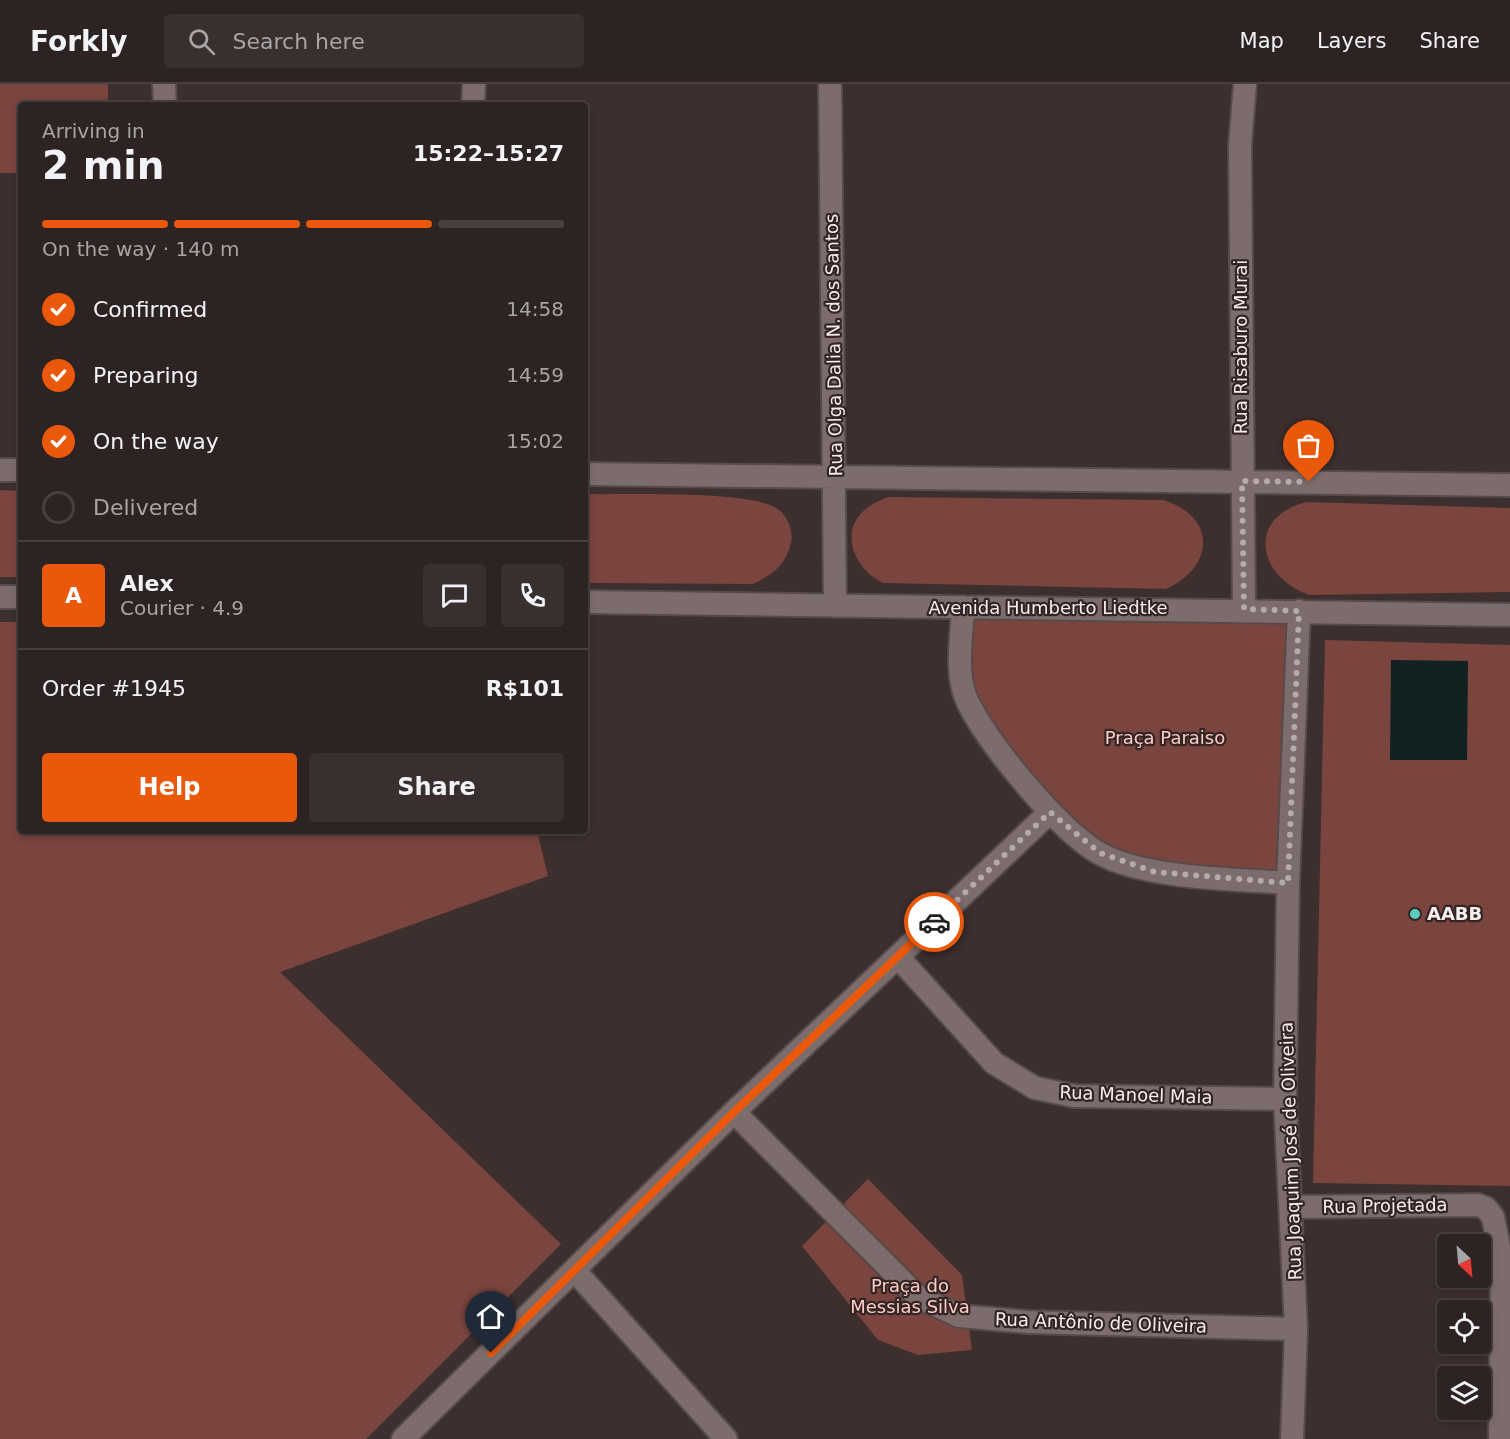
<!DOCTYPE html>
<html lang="en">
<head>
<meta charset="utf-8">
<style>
  :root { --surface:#2d2322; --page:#392f2f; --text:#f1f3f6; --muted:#a7a4a5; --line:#484040; --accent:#ea580c }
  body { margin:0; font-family:"DejaVu Sans",sans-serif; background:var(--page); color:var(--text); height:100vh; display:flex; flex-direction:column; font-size:22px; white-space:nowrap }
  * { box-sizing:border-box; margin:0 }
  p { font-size:20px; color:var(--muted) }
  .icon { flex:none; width:33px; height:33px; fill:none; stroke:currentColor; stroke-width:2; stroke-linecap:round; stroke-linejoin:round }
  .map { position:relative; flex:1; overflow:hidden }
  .side { position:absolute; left:18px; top:18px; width:570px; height:732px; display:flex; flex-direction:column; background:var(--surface); border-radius:6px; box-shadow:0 3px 9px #0003,0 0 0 2px var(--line) }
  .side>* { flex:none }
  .needle { width:39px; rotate:154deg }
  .tools { position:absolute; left:1437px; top:1150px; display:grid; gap:12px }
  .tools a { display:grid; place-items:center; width:54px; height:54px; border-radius:6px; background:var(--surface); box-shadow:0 3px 9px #0003,0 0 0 2px var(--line); font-size:30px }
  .pin { position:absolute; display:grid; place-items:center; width:51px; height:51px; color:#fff; margin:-62px -26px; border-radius:50% 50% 50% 0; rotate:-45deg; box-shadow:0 0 6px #0007 }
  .pin .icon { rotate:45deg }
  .courier { position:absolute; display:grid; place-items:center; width:60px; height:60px; margin:-30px; border:4px solid #ea580c; border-radius:50%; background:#fff; color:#222; box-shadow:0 2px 8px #0007 }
  .head em { font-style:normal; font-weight:800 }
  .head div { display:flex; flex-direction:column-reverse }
  .head { display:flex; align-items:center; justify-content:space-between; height:102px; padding:0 24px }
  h1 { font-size:39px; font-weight:800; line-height:45px }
  .bar { display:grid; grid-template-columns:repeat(4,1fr); gap:9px 6px; align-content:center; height:72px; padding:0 24px }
  .bar i { height:8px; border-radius:4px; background:var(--line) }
  .bar .active { background:var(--accent) }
  .bar p { grid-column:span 4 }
  .line { display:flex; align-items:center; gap:15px; padding:0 24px; border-top:2px solid var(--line) }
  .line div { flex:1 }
  .round { display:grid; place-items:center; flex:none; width:63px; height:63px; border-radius:6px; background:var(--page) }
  ol { padding:0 24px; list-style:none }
  li { display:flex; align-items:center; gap:18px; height:66px }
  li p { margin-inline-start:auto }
  li .icon { padding:6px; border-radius:50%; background:var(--accent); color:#fff; stroke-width:4 }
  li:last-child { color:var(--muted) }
  li i { width:33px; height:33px; border:3px solid var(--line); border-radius:50% }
  .action { display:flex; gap:12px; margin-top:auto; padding:12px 24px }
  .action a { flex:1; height:69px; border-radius:6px; background:var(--accent); color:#fff; font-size:24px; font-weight:800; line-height:69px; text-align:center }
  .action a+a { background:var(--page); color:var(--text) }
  header { display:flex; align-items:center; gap:36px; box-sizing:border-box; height:84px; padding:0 30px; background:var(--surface); border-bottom:2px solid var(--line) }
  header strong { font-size:28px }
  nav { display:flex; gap:33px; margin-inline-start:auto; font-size:21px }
  .search { width:420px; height:54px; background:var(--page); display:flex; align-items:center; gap:15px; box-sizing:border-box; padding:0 21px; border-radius:6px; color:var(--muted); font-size:22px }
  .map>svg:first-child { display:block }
</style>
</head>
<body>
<header>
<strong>Forkly</strong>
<div class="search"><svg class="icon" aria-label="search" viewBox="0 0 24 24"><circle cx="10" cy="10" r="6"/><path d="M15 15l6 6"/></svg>Search here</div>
<nav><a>Map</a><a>Layers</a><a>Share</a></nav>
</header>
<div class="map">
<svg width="1510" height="1355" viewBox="0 0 1510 1355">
  <rect width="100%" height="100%" fill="#3c2f2e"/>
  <path fill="#7a443f" d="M0 0H108V21H21V89H0Z
    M0 406 21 407V493H0Z
    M585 410C626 411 746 406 776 424 787 430 794 447 791 459 786 481 772 491 753 500L585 499Z
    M888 413 1163 416C1217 432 1215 483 1166 505L883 499C855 486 837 447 867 424 873 419 881 416 888 413Z
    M1306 418 1510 424V508L1309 511C1257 492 1246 434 1306 418Z
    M963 523 1299 527 1288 799 1100 769 1050 728 965 613Z
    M0 538H21V747H537L548 792 280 888 561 1160 366 1355H0Z
    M1325 556 1510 561V1102L1313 1099Z
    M868 1095 962 1191 972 1266 918 1271 878 1256 802 1162Z"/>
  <path fill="#112220" d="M1391 576 1468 577 1467 676H1390Z"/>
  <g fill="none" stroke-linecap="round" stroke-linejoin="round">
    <g stroke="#564b4a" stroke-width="26">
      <path id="minor" d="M164 0 165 21
        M830 0 835 522
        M473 21 474 0
        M0 386H21
        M585 390 1510 401
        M0 513H21
        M585 518 1510 531
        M963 523C962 551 955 587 966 614 984 656 1059 746 1099 769 1145 795 1235 795 1288 799
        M1244 525 1240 61 1245 0
        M898 873 994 979 1035 1004 1074 1012 1285 1015
        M734 1028 918 1213 959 1232 1028 1238 1296 1245
        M1292 1123 1478 1121 1486 1124 1493 1133 1502 1178 1500 1355
        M575 1187 726 1355
        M403 1355 734 1028 1050 728
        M1292 1355 1296 1245 1285 1015 1288 799 1299 527"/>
    </g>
    <use href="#minor" stroke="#7c6d6c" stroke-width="22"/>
  </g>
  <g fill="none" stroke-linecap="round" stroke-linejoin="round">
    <path stroke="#b5abaa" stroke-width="6" stroke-dasharray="0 10.8" d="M934 838 1050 728 1100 769 1155 788 1288 799 1299 527 1244 525 1242 397 1309 398"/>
    <path stroke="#ea580c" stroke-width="8" d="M491 1269 734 1028 934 838"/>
  </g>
  <circle fill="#59cebf" stroke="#322524" stroke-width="2" cx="1415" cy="830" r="6"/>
  <g text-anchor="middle" stroke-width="4.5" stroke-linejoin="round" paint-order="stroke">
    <g font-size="18" fill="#f6eeed" stroke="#322524">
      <text transform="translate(834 261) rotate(-91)" y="6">Rua Olga Dalia N. dos Santos</text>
      <text transform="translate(1241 263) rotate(-90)" y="6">Rua Risaburo Murai</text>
      <text x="1048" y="530">Avenida Humberto Liedtke</text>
      <text transform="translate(1136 1011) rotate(2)" y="6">Rua Manoel Maia</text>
      <text transform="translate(1291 1067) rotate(-92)" y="6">Rua Joaquim José de Oliveira</text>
      <text transform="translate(1385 1122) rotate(-1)" y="6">Rua Projetada</text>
      <text transform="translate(1101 1239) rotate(2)" y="6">Rua Antônio de Oliveira</text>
    </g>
    <g font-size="18" fill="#fecbc5" stroke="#322524">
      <text x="1165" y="660">Praça Paraiso</text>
      <text x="910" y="1208">Praça do<tspan x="910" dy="21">Messias Silva</tspan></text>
    </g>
    <g font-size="18" font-weight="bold" fill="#f6eeed" stroke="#322524" text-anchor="start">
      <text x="1427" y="836">AABB</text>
    </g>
  </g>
</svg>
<div class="tools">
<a><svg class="needle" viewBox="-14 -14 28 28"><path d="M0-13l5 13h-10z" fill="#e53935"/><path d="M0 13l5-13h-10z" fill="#a7a4a5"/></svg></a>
<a><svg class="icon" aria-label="locate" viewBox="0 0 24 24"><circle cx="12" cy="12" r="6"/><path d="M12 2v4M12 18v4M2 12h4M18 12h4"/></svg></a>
<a><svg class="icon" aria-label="layers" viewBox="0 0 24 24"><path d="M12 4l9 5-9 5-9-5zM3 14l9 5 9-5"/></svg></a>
</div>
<div class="pin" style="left:1309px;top:398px;background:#ea580c"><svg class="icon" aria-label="bag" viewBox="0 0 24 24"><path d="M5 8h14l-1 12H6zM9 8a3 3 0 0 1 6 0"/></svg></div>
<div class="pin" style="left:491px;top:1269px;background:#1f2937"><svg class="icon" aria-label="home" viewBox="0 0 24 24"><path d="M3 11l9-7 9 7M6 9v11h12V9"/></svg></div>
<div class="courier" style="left:934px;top:838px"><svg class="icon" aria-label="car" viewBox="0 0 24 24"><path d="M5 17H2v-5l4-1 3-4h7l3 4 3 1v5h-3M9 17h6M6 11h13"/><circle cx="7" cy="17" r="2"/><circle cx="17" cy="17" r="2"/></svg></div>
<section class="side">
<div class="head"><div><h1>2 min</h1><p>Arriving in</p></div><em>15:22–15:27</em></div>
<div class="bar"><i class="active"></i><i class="active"></i><i class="active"></i><i></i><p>On the way · 140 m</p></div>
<ol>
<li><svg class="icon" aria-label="check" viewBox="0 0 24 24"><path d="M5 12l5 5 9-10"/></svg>Confirmed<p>14:58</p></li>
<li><svg class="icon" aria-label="check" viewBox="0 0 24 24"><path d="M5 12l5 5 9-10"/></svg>Preparing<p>14:59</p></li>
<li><svg class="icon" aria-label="check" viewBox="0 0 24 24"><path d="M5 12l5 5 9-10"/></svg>On the way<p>15:02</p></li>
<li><i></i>Delivered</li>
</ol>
<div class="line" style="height:108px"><b class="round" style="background:var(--accent);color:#fff">A</b><div><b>Alex</b><p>Courier · 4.9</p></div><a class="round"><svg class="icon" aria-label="chat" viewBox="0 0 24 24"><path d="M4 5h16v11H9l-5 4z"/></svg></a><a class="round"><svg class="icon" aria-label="phone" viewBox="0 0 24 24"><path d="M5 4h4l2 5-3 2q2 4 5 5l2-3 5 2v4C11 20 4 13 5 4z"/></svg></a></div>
<div class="line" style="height:78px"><div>Order #1945</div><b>R$101</b></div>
<div class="action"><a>Help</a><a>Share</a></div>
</section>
</div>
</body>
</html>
